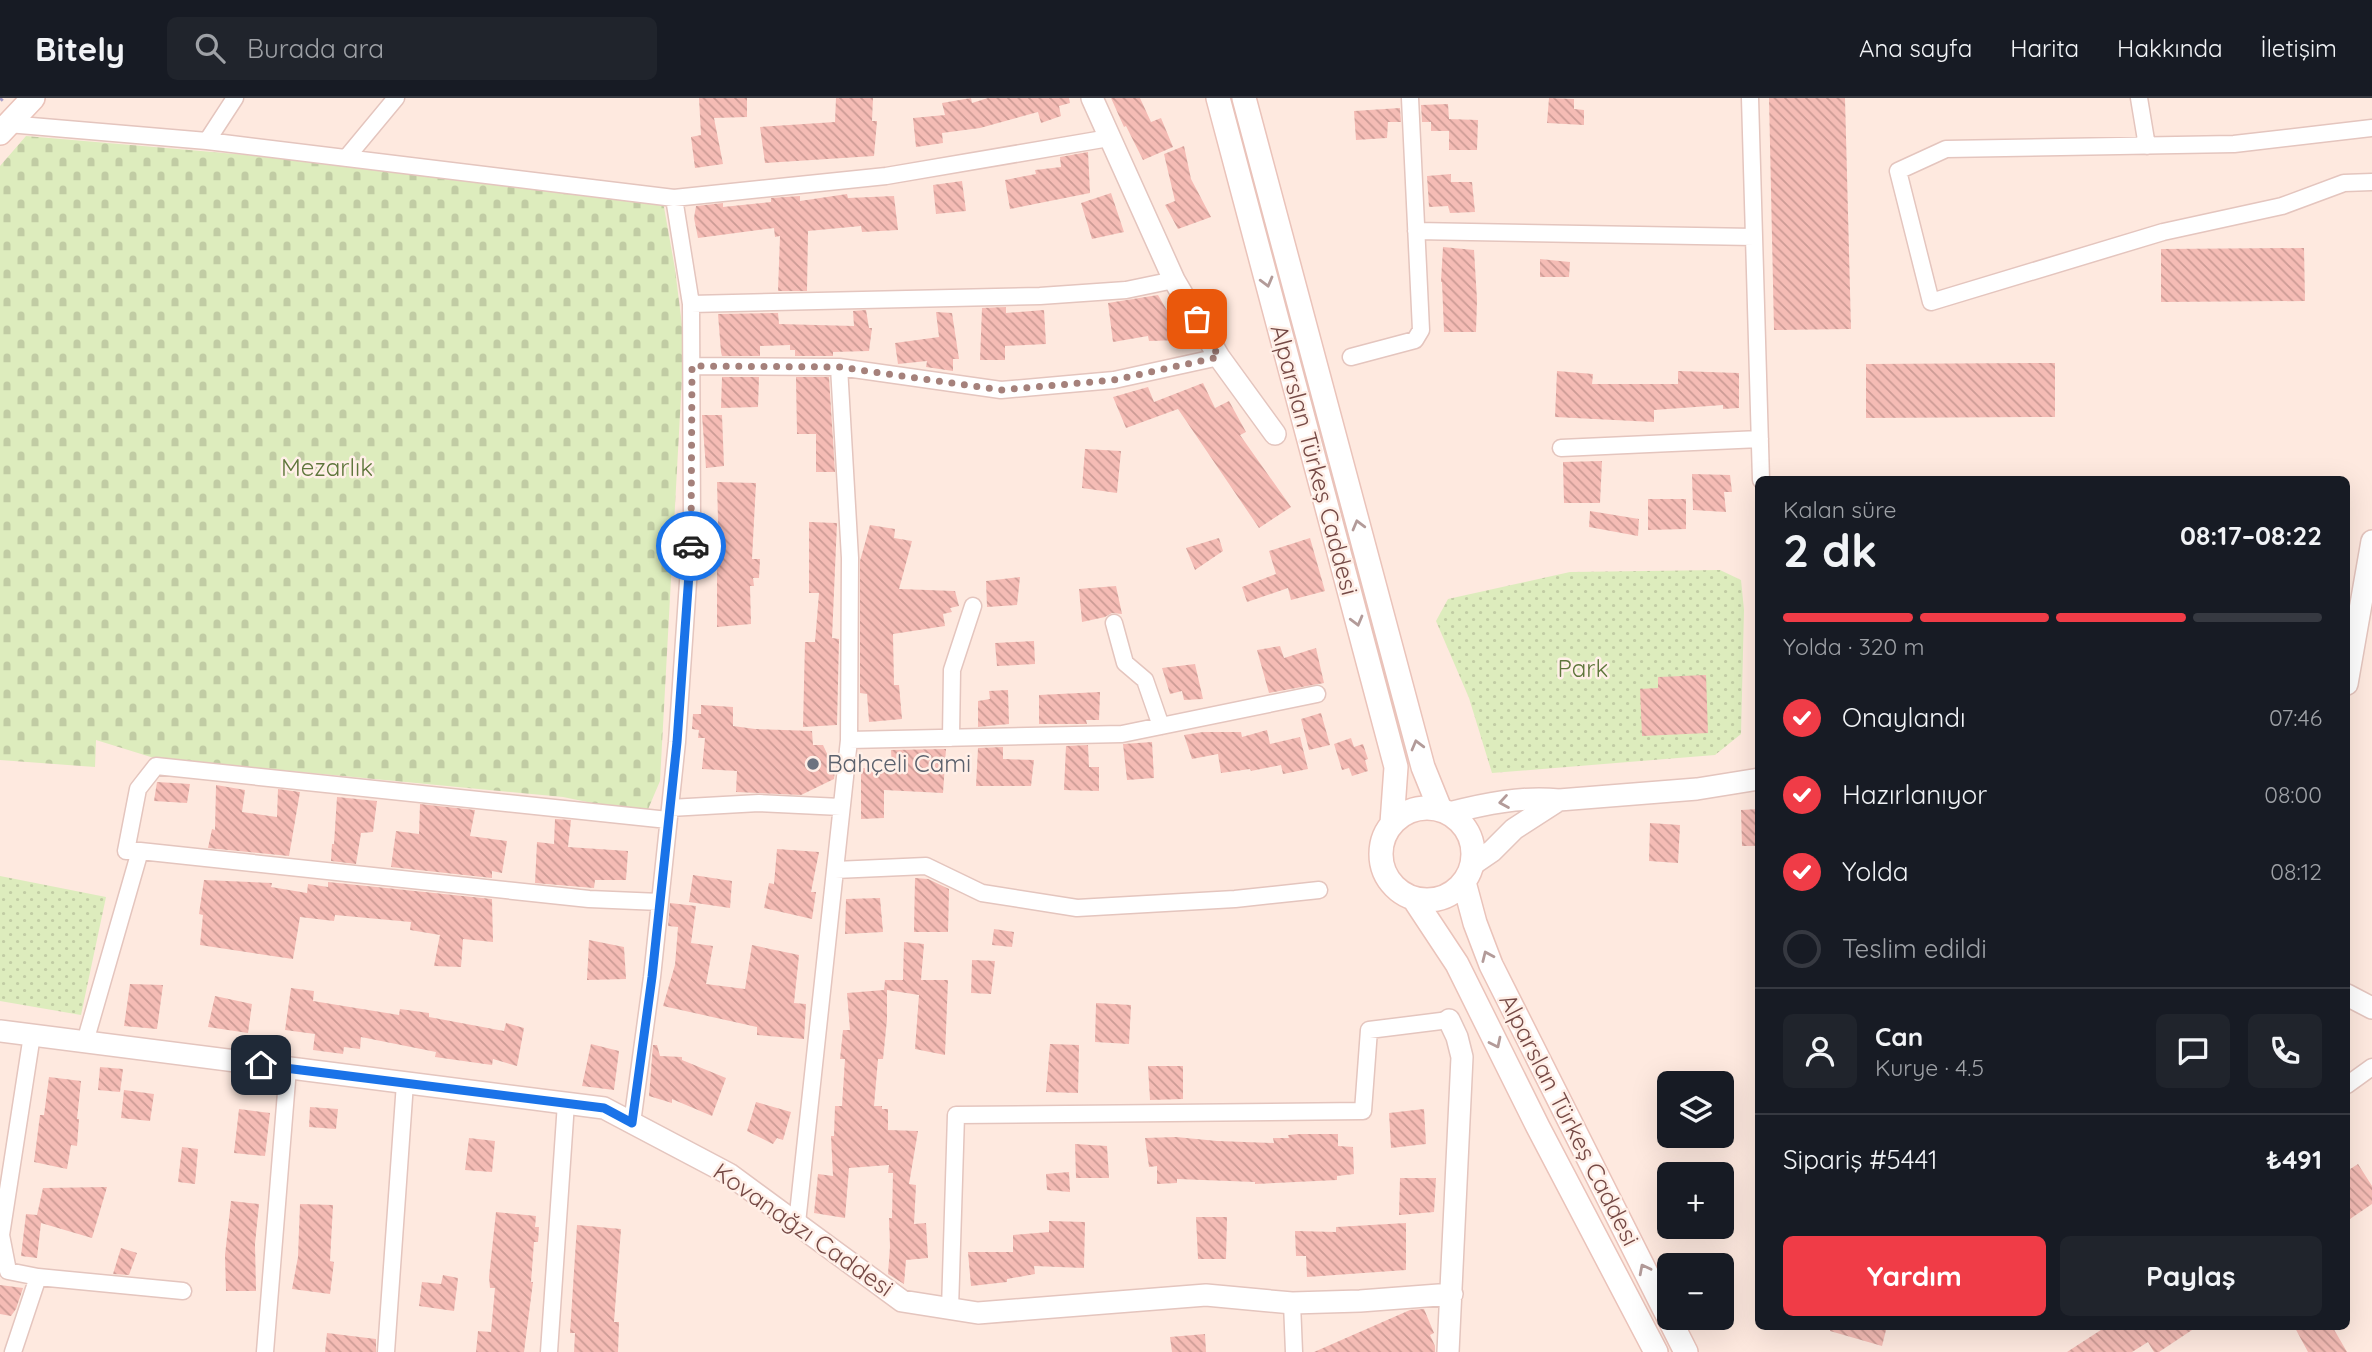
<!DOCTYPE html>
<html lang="tr">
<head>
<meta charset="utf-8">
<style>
  :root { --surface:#171b24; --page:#20242c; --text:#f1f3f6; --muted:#9ea1a6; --line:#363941; --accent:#f03c47 }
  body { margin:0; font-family:Quicksand,sans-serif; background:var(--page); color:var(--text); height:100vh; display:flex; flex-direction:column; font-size:26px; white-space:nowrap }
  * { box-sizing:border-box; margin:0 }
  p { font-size:23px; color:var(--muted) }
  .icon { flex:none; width:38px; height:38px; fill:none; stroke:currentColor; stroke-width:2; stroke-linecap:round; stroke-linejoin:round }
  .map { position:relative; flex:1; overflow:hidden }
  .details { position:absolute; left:1755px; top:378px; width:595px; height:854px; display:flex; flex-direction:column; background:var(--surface); border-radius:10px; box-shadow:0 7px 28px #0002 }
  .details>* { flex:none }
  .fabs { position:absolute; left:1657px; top:973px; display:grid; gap:14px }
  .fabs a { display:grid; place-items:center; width:77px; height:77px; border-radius:10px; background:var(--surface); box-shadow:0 7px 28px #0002; font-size:35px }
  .pin { position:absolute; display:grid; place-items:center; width:60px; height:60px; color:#fff; margin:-30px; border-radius:14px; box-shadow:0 4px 10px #0006 }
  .courier { position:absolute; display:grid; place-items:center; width:70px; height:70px; margin:-35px; border:5px solid #1a73e8; border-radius:50%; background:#fff; color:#222; box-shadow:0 2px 9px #0007 }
  .headline em { font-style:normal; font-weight:800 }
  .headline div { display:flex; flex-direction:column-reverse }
  .headline { display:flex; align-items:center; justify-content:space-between; height:119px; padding:0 28px }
  h1 { font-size:46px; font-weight:800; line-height:52px }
  .bar { display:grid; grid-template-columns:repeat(4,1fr); gap:10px 7px; align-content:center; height:84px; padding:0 28px }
  .bar i { height:9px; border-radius:5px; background:var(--line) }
  .bar .current { background:var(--accent) }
  .bar p { grid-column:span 4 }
  .line { display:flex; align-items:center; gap:18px; padding:0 28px; border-top:2px solid var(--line) }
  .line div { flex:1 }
  .round { display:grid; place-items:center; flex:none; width:74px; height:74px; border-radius:10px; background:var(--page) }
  ol { padding:0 28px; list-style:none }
  li { display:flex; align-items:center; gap:21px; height:77px }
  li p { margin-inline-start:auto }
  li .icon { padding:7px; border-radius:50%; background:var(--accent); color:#fff; stroke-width:4 }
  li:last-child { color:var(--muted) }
  li i { width:38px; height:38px; border:4px solid var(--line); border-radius:50% }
  .action { display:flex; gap:14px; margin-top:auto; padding:14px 28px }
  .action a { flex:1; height:80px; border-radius:10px; background:var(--accent); color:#fff; font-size:28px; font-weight:800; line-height:80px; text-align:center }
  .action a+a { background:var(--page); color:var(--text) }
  header { display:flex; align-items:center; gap:42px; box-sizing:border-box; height:98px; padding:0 35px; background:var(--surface); border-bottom:2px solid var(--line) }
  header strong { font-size:33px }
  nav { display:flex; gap:38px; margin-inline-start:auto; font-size:24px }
  .search { width:490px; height:63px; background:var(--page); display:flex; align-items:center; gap:18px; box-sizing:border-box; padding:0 24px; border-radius:10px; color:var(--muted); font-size:26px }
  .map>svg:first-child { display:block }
</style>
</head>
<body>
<header>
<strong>Bitely</strong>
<div class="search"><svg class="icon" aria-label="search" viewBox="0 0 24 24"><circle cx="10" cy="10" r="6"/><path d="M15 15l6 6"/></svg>Burada ara</div>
<nav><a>Ana sayfa</a><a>Harita</a><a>Hakkında</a><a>İletişim</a></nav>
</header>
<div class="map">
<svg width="2372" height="1254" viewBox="0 0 2372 1254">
  <defs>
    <pattern id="grass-dots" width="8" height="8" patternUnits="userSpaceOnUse" patternTransform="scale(1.75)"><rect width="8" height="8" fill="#ddecbd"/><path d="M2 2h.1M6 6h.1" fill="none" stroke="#c1cca4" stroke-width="1.8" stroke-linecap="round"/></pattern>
    <pattern id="cemetery-stones" width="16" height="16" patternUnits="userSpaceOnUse" patternTransform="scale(1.75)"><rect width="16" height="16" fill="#ddecbd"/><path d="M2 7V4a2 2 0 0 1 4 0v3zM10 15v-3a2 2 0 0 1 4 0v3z" fill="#c1cca4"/></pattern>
    <pattern id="building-back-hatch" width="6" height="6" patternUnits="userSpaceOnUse" patternTransform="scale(1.75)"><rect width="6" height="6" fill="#f5bcb5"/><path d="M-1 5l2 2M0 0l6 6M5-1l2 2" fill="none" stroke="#cb9b95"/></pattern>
  </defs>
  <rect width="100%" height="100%" fill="#fee9df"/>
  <path fill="url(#grass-dots)" d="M1720 472 1741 482 1744 512 1741 636 1715 657 1492 675 1469 600 1436 523 1448 501 1570 474Z
    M0 778 106 799 81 917 0 903Z"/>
  <path fill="url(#cemetery-stones)" d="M26 38 307 62 662 98 675 171 684 243 660 683 646 716 563 699 154 660 96 642 95 669 0 662V68Z"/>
  <path fill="url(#building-back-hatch)" d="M699 0H747V19L714 20 723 66 695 70 691 39 701 37Z
    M836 0H873L872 23H877L874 58 765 65 760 29 835 24Z
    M971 0 972 5 988 0H1069L1070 5 1059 8 1061 18 1041 25 1038 14 980 30 942 35 943 45 916 49 913 20 945 17 942 5Z
    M1111 0H1140L1151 24 1161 20 1173 49 1143 62 1126 28 1124 29Z
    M1549 0 1574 1V11L1584 12V27L1547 25Z
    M1769 0H1845L1851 231 1774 232Z
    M1448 6 1449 21 1478 22 1477 52H1449V33H1431V24H1422L1421 7Z
    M1400 10 1401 24H1388L1387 40 1356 42 1354 13Z
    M1184 48 1191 81 1211 119 1178 131 1165 107 1175 103 1164 56Z
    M1088 54 1090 95 1010 111 1005 82 1036 76 1035 72 1061 69 1060 59Z
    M1451 76V84H1472L1475 114 1450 115 1448 108 1429 109 1427 78Z
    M962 83 966 113 936 116 933 87Z
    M1111 95 1124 134 1092 141 1081 105Z
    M847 96 848 100 894 98 898 132 862 134 861 128 808 133 807 193H778L780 138 775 139 774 130 698 140 694 120 696 108 723 105V109L771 104V100L800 98V103Z
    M1443 149 1474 152 1477 202 1476 234H1444L1442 184H1441Z
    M2304 150 2305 203 2161 204V151Z
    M1540 161 1570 164 1569 179H1540Z
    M1158 197 1184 242 1149 243 1148 238 1113 244 1108 205Z
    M1006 209V215L1044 212 1046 246 1005 248V262H980L982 210Z
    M866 212 869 230H872L869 253 833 254V258H795V252H790V247L760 248V258H722L721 254 718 216 778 215 779 226 854 228 853 213Z
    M936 214 952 215 959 261H953V273L926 269 927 263 898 266 895 245 939 239Z
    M2055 265V319L1866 320V266Z
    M1557 273 1593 276 1592 286H1678V273L1739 275V310L1723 311V307L1654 312V324L1555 319Z
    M722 279H759L758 309 721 310Z
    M796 279H829L835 374H816V336H797Z
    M1203 285 1215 310 1229 303 1246 334 1240 337 1291 409 1259 430 1178 311 1126 330 1113 299 1148 289 1154 304Z
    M702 317H722L724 368 706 370Z
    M1085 351 1121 353 1117 395 1082 390Z
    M1602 363 1600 405H1564L1563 364Z
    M1692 376 1730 377 1732 394H1724L1726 414 1693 412Z
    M717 384 756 385 752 461H760L759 480H753L754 488H750L751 526 717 529V462L719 461Z
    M1648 401H1686V431L1648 432Z
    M1590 413 1639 421 1638 438 1589 429Z
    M809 424 837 425 832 540 839 541 837 627 803 629 805 544H815L819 495H809Z
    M870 427 895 431 894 440 912 443 899 491 955 493 959 508 950 510 952 514 943 516 945 528 893 536 894 587H899L902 621 869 624 867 596 860 595V463Z
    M1219 440 1223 453 1195 472 1186 450Z
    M1310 440 1325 493 1291 502 1288 490 1247 504 1242 489 1276 476 1269 453Z
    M1020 479 1017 507 987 509 986 483Z
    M1116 488 1122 516 1112 515 1105 519 1082 524 1079 491Z
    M1034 543 1035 566 997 568 995 545Z
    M1280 548 1284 560 1316 550 1324 585 1269 595 1257 552Z
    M1195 566 1203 601 1184 602 1182 593 1170 596 1162 570Z
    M1706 577 1708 635 1642 638 1640 591 1658 590V579Z
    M1008 592 1009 626 978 629V603L990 601 989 593Z
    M1100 594 1099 622H1086L1087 626H1039V597Z
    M701 607 733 609V628L755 631 812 633 813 647H823L835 673 834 681 801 697 736 694 737 673 702 671 705 640H698L699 632 692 631 693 616H701Z
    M1321 615 1330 647 1309 652 1301 621Z
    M1267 632 1270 646 1300 639 1308 671 1283 676 1281 667 1251 673 1250 671 1221 675 1218 656 1192 661 1184 637 1203 634H1241L1242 639Z
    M1351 640 1354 649 1363 646 1368 661 1365 662 1368 673 1352 678 1349 670 1342 672 1334 646Z
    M1152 644 1154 680 1127 682 1123 646Z
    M1088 647 1089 669H1099V693L1064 692 1066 648Z
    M1003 649V661L1034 662 1031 688H976L978 650Z
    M946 651 943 695 884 692V720L861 721V670L892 671 891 652Z
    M157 684 190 686 187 705 154 703Z
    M216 687 245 692 242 714 277 719 278 691 300 694 289 758 208 750 212 731 215 732Z
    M337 699 377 703 373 734 361 735 356 766 331 763 332 746H334Z
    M420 706 475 712 470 738 507 743 502 775 492 773V780L391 769 396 733 419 736Z
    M1759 711V748H1742L1741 712Z
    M555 721 571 722 568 749 628 753 626 782H595L594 790 535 785 537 744 554 746Z
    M1650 725 1680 727 1678 765 1649 763Z
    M777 751 819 754 811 794H816L812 821 764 810 769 785 774 786Z
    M693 777 732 783 730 810 689 804Z
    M915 780 928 781 949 791 948 834H914Z
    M204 782 272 785 271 789 307 795 308 786 328 789V784L492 801 493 844 463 841 461 869 434 868 440 837 410 832 411 824 335 817 334 823 300 819 293 861 200 847 203 817 199 816Z
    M880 800 883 834 845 836 846 801Z
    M670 805 696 808 691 845 713 848 706 886 745 891 752 847 799 857 794 905 806 906 804 941 757 937V929L663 908 675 867 678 829 668 828Z
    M994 831 1014 834 1012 849 992 847Z
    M589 842 624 849 626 881 587 882Z
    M904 844 924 846 921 882H948L945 957 915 951 919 897 887 892V922L883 961H878L874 1008H882V1011H888V1032L918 1033 909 1086 916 1087 914 1126 926 1125 928 1160 906 1162 904 1186 888 1176 890 1149 889 1120H892L893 1075H888L889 1067 849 1070 845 1120 814 1115 818 1076 833 1078 831 1038H834L835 1008H842L845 961H840L843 932H850L847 895 884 892 885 882H903Z
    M972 862 995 863 991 896 971 895Z
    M130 886 163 887 157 931 124 928Z
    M291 890 314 893 313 903 399 917 400 911 429 915V919L504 933 506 925 524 930 517 968 493 961 492 967 435 959 436 954 361 939 360 951 344 949 343 956 313 952 315 936 285 932Z
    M215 898 252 906 248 935 208 929Z
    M1096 905 1131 907 1129 946 1095 944Z
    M591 946 619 953 614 992 582 988Z
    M1050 946 1079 947 1078 995 1046 994Z
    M653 947H657L660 958 682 959V962L726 980 712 1018 672 1001V1005L649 998Z
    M1148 968H1183V1001L1150 1002Z
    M100 969 123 971 120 994 98 992Z
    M49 979 81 983 77 1021H79L77 1048 71 1047 67 1071 34 1064 40 1017H44Z
    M124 992 154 996 150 1023 121 1020Z
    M756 1004 791 1014 783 1042 777 1040 773 1046 747 1033Z
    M310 1009 338 1011 336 1031 309 1029Z
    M239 1011 270 1015 265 1058 234 1055Z
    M1424 1011 1426 1046 1391 1050 1389 1015Z
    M1299 1036H1338V1048L1353 1049 1354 1076 1337 1078V1082L1255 1086V1084L1177 1081V1085L1157 1086V1068L1149 1069 1145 1040 1176 1039 1217 1043 1274 1045 1273 1040H1289L1288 1037Z
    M469 1040 495 1043 492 1074 465 1072Z
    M1075 1046 1107 1048 1109 1080H1076Z
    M182 1049 198 1051 195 1086 178 1084Z
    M2358 1066 2372 1088V1106L2347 1123V1073Z
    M1069 1074 1070 1094 1047 1092 1046 1076Z
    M1400 1080H1436L1434 1114 1399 1117Z
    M107 1089 92 1140 41 1125 37 1160 21 1158 26 1116 37 1117 43 1090Z
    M231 1103 259 1106 255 1146 256 1193H226L225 1157Z
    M300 1106 333 1107 330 1163 334 1164 330 1196 292 1191 298 1159Z
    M496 1114 536 1118 535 1129H539L538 1144H534L531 1184H533L524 1254H476L478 1233 491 1234 495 1190H490L489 1179Z
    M1196 1119H1227L1226 1161H1198Z
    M1049 1123 1085 1124 1084 1170 1034 1168 1035 1176 1007 1181V1184L971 1188 968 1154H1013V1137L1049 1134Z
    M1406 1125V1172L1307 1179 1306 1158H1296L1295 1133 1336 1134V1129Z
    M577 1127 621 1131 614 1224H619L618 1254H574L575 1235H570Z
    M121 1150 137 1155 129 1177 113 1176Z
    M443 1177 458 1180 454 1213 419 1208 422 1184 441 1186Z
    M0 1187 23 1190 16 1211 11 1218 0 1216Z
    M1424 1211 1434 1235 1430 1237 1435 1248V1254H1314L1410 1212Z
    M1831 1228H1887L1882 1248 1830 1233Z
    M2107 1228H2198L2159 1254H2154L2148 1244 2132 1254H2067Z
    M2294 1228H2332L2347 1254H2308Z
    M327 1235 376 1241V1254H325Z
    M1205 1236 1206 1254H1172L1170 1239Z"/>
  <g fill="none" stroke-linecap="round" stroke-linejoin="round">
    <g stroke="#e4c5be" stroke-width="19">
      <path id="minor" d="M1750 0 1761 382
        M2139 0 2147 48
        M8 26 207 43 674 100 886 78 1109 40
        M2372 30 2234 46 1946 51 1898 73 1931 204 2163 134 2282 108 2344 85 2372 84
        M207 43 235 0
        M347 59 396 0
        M1416 133 1754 139
        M691 206 1040 198 1126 192 1174 182
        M1351 259 1415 242 1421 232 1410 0
        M692 268 839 269 1001 292 1114 282 1219 259
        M1561 350 1760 341
        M1114 525 1125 565 1145 582 1161 628
        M951 640 952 572 973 508
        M849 642 1122 636 1317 596
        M670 710 759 705 841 709
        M140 753H126L138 691 156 668 668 722
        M835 772 926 768 982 795 1077 810 1235 801 1319 792
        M85 944 140 753 589 801 660 804
        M2347 987 2372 969
        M632 1025 652 879 677 644 692 426 691 206 674 100
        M797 1125 849 642 850 460 839 269
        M38 1179 183 1193
        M1292 1205 1294 1254
        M950 1211 956 1017 1363 1013 1369 932 1449 922
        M13 1254 38 1179 8 1173 1 1137 32 937
        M265 1254 288 970
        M386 1254 405 985
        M549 1254 566 1005"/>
    </g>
    <g stroke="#e4c5be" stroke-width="24">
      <path id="tertiary" d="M1092 0 1174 182 1219 259 1275 336
        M2347 586 2372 443
        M1449 715C1484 706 1522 698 1559 702L1697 691 1759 681
        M1473 766 1492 753 1514 731 1559 702
        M2347 897 2372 910
        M0 933 604 1010 729 1076 902 1203 978 1215 1206 1197 1292 1205 1360 1203 1452 1196
        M1448 1254 1462 959 1457 939 1449 922"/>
    </g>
    <g stroke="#eac3ba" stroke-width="26">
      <path id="secondary" d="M1218 0 1396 669 1392 725
        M1244 0 1423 669 1440 711
        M0 35 33 0
        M1381 756a46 46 0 1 1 92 0a46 46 0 1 1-92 0Z
        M1464 784 1475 825 1491 867 1686 1254
        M1414 801 1457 866 1538 1029 1656 1254"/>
    </g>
    <use href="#minor" stroke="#fff" stroke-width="16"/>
    <use href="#tertiary" stroke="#fff" stroke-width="21"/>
    <use href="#secondary" stroke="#fff" stroke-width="23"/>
    <path stroke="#a89ec7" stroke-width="5" stroke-dasharray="10 7" stroke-linecap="butt" d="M0 2 2 0"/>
  </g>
  <defs><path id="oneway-chevron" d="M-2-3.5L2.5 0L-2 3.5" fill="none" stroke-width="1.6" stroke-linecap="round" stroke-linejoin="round" transform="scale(1.75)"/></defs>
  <g stroke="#b39b99">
    <use href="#oneway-chevron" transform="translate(1267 184) rotate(75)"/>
    <use href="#oneway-chevron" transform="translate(1358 427) rotate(-105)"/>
    <use href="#oneway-chevron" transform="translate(1357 523) rotate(75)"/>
    <use href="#oneway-chevron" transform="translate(1417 647) rotate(-105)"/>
    <use href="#oneway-chevron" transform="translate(1504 704) rotate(171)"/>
    <use href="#oneway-chevron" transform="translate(1487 858) rotate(-114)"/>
    <use href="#oneway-chevron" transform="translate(1496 945) rotate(64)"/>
    <use href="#oneway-chevron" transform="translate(1644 1171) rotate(-117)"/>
  </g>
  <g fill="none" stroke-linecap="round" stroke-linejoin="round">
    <path stroke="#a5817b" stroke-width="7" stroke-dasharray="0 12.6" d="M691 448 692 268 839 269 1001 292 1114 282 1219 259 1197 221"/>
    <path stroke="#1a73e8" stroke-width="9" d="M261 967 604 1010 632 1025 652 879 677 644 691 448"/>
  </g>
  <circle fill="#6b7280" stroke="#ffefe7" stroke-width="2.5" cx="813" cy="666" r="7"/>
  <g text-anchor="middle" stroke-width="5" stroke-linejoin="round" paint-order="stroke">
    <g font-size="24" fill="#754945" stroke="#ffefe7">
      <text transform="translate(1314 362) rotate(75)" y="8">Alparslan Türkeş Caddesi</text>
      <text transform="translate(1569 1022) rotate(63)" y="8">Alparslan Türkeş Caddesi</text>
      <text transform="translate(803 1132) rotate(35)" y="8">Kovanağzı Caddesi</text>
    </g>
    <g font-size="24" fill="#5e763b" stroke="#ffefe7">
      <text x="327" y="378">Mezarlık</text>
      <text x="1583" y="579">Park</text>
    </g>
    <g font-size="24" fill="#5b616d" stroke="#ffefe7" text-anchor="start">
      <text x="827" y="674">Bahçeli Cami</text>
    </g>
  </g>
</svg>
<div class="fabs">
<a><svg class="icon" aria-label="layers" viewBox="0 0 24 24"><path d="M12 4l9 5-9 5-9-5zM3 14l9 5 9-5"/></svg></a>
<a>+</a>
<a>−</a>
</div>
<div class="pin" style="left:1197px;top:221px;background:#ea580c"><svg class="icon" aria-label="bag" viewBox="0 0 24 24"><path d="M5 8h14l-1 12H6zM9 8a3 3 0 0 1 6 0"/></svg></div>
<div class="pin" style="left:261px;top:967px;background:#1f2937"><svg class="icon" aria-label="home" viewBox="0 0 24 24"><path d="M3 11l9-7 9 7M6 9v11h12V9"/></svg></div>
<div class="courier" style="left:691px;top:448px"><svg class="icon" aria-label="car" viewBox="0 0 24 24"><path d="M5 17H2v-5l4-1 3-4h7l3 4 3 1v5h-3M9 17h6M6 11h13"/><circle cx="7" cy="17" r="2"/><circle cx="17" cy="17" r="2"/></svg></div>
<section class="details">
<div class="headline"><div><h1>2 dk</h1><p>Kalan süre</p></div><em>08:17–08:22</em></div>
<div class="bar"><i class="current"></i><i class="current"></i><i class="current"></i><i></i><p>Yolda · 320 m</p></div>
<ol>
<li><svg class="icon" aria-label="check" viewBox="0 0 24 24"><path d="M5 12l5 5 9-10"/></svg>Onaylandı<p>07:46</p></li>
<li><svg class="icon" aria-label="check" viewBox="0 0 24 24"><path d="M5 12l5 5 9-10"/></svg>Hazırlanıyor<p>08:00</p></li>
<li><svg class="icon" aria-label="check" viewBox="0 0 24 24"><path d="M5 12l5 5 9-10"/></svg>Yolda<p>08:12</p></li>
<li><i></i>Teslim edildi</li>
</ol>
<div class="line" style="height:126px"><a class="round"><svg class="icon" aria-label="person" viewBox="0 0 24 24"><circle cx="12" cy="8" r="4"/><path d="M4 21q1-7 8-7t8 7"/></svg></a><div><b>Can</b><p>Kurye · 4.5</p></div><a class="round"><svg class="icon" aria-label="chat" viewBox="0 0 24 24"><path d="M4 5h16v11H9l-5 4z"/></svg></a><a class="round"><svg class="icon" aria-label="phone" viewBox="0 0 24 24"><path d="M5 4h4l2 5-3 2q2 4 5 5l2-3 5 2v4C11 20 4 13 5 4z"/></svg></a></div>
<div class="line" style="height:91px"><div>Sipariş #5441</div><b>₺491</b></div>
<div class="action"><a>Yardım</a><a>Paylaş</a></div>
</section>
</div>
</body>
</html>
